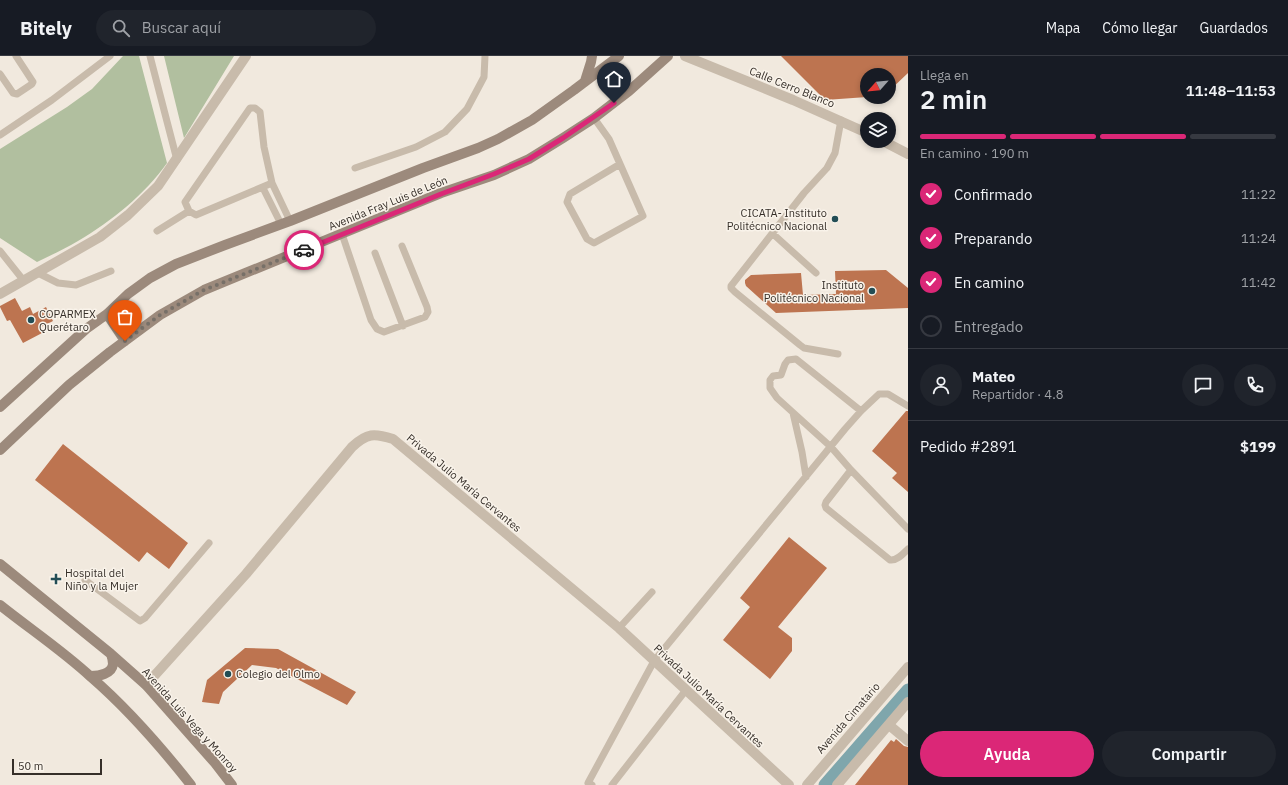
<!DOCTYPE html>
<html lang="es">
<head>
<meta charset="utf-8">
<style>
  :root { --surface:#171b24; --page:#20242c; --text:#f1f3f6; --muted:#9ea1a6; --line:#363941; --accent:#db2777 }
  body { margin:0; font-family:"IBM Plex Sans",sans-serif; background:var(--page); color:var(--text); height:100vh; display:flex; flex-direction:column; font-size:15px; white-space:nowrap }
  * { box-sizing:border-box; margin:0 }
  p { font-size:13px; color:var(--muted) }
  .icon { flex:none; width:22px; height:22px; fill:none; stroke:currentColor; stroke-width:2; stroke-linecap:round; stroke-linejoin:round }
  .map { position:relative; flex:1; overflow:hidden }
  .panel { display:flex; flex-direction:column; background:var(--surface); width:380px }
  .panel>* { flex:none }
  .needle { width:26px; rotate:243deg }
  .fabs { position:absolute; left:860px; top:12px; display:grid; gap:8px }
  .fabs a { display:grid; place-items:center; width:36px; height:36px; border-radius:50%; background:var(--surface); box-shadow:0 2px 6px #0003; font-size:20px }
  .scale { position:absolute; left:12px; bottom:10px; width:90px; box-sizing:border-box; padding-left:4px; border:2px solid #362f29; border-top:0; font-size:11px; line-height:14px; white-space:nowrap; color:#362f29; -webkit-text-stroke:3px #f9f3ea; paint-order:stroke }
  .pin { position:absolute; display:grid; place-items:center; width:34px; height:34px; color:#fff; margin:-41px -17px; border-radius:50% 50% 50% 0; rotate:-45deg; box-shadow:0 0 4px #0007 }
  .pin .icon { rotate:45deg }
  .courier { position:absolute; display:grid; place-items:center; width:40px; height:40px; margin:-20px; border:3px solid #db2777; border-radius:50%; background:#fff; color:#222; box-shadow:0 1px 5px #0007 }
  .head em { font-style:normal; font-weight:600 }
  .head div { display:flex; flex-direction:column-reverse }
  .head { display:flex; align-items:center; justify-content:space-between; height:68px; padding:0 12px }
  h1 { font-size:26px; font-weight:600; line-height:30px }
  .bar { display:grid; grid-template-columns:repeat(4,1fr); gap:6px 4px; align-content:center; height:48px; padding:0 12px }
  .bar i { height:5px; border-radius:3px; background:var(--line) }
  .bar .on { background:var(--accent) }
  .bar p { grid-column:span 4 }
  .line { display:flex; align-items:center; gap:10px; padding:0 12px; border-top:1px solid var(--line) }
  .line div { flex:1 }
  .round { display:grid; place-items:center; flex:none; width:42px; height:42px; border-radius:21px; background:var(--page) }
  ol { padding:0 12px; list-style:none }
  li { display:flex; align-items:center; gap:12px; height:44px }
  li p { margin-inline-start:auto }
  li .icon { padding:4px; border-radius:50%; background:var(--accent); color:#fff; stroke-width:4 }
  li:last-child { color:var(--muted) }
  li i { width:22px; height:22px; border:2px solid var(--line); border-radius:50% }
  .cta { display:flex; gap:8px; margin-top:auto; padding:8px 12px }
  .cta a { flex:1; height:46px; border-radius:24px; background:var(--accent); color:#fff; font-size:16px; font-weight:600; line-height:46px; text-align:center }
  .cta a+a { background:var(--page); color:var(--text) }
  header { display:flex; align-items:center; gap:24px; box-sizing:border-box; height:56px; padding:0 20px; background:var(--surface); border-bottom:1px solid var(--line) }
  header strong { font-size:19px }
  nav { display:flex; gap:22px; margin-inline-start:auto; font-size:14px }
  .search { width:280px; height:36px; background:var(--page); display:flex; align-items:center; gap:10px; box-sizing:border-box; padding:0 14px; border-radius:22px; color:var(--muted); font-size:15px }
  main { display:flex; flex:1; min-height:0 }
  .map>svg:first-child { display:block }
</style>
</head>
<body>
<header>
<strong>Bitely</strong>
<div class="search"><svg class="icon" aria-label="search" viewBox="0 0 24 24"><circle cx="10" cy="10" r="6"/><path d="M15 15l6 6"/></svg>Buscar aquí</div>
<nav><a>Mapa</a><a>Cómo llegar</a><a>Guardados</a></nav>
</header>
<main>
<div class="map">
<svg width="908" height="729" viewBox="0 0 908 729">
  <rect width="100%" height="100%" fill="#f1e9de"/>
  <path fill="#b1bf9f" d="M123 0H139L167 107C145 138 112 165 78 185 65 193 51 199 37 206L0 182V93L67 51 92 33Z
    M164 0H234L184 82Z"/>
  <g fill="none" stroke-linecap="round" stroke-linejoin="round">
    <path stroke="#7fa6ac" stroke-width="13" d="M825 729 908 634"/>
  </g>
  <path fill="#bd7450" d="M781 0H908V17L889 35V19H867V41L825 44Z
    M886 214 908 232V252L776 257 746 230 745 227V224L751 219 801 217 803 239 836 238 835 215Z
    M15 242 22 255 30 251 33 258 46 251 53 265 41 271 44 276 23 287 10 264 7 265 0 251V250Z
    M906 355H908V436L892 422 897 417 872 395Z
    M63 388 188 487 169 513 147 496 139 506 35 424Z
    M789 481 827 512 778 571 792 582V595L770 623 723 584 750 551 740 542Z
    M245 592 278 593 356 636 347 649 276 612 252 609 223 636 219 648 202 646 207 624Z
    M896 683 904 690 908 691V729H855L891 684 894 686Z"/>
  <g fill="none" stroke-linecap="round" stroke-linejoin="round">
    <path stroke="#c8bbab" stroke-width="7" d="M150 0 177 104
      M0 18 13 37 17 38 32 28 33 26 16 0
      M250 52H255L260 56 264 91 272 127 196 159 189 155 185 146Z
      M594 62 609 83 643 160 594 187 587 183 567 146 570 138 620 108
      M0 79 52 44 110 0
      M355 112 416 91 445 76 467 53 484 21 485 0
      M272 127 290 165
      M263 132 281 168
      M157 175 189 155
      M772 177 816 217
      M342 178 371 264 377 273 384 276 425 261 428 256 427 251 402 190
      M0 195 24 225
      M375 197 403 270
      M38 217 58 227 76 229 111 215
      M838 298 804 292 800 289 735 236 731 232V230L804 137 827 112 835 97 841 64
      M861 355 796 303 788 304 785 308 781 319 773 320 770 324V332L777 342 831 391 851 414 908 473
      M793 357 802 396 806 421
      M851 414 826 446 825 449 826 452 890 504C897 505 903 498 908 493
      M85 524 140 565 145 562 209 487
      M619 572 652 536
      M592 729 588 727 654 605 845 373 861 355 879 338H888L908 350
      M612 729 686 634"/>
    <path stroke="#c8bbab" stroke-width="10" d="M0 238 100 181 128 159 158 130 246 0
      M146 629 246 518 352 391C367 377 374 377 393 383L619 572 789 729
      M889 669 908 685"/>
    <path stroke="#c8bbab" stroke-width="10" d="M685 0 793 44 867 77
      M883 85 908 98
      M807 729 908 611
      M837 729 908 646"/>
    <path stroke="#9c8a7c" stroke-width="10" d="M585 25 591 6 592 0
      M107 258 125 285
      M0 351 86 273 107 258 128 238 150 222 176 208 225 189 290 165 423 112 478 92 498 83 532 64 574 34 619 0
      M0 394 69 329 110 296 160 259 204 234 441 137 494 119 529 103 563 82 594 62 629 35 668 0
      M0 508 111 598 146 629 215 707 232 729
      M0 549C30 573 63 595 91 621 128 653 161 691 191 729
      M91 620C99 620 112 618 113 608 113 605 112 601 111 598"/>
  </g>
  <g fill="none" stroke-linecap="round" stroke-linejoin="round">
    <path stroke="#777068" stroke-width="4" stroke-dasharray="0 7.2" d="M125 285 160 259 204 234 304 194"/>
    <path stroke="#db2777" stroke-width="5" d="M304 194 441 138 494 118 529 103 563 82 614 47"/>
  </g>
  <g fill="#224d55" stroke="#f9f3ea" stroke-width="1.5">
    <circle cx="835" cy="163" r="4"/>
    <circle cx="872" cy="235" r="4"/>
    <circle cx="31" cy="264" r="4"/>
    <path d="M54 517h4v4h4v4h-4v4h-4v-4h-4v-4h4z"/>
    <circle cx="228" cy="618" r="4"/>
  </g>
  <g text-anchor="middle" stroke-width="3" stroke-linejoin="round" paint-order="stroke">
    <g font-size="11" fill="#362f29" stroke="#f9f3ea">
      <text transform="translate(792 31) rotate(22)" y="4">Calle Cerro Blanco</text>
      <text transform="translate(388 147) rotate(-22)" y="4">Avenida Fray Luis de León</text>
      <text transform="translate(464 427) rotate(40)" y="4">Privada Julio María Cervantes</text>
      <text transform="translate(709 640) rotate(43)" y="4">Privada Julio María Cervantes</text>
      <text transform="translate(848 662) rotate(-49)" y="4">Avenida Cimatario</text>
      <text transform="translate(190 664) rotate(48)" y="4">Avenida Luis Vega y Monroy</text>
    </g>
    <g font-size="11" fill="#362f29" stroke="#f9f3ea" text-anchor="start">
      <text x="827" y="161" text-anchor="end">CICATA- Instituto<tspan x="827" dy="13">Politécnico Nacional</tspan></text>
      <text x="864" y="233" text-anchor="end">Instituto<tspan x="864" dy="13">Politécnico Nacional</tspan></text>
      <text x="39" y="262">COPARMEX<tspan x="39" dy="13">Querétaro</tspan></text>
      <text x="65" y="521">Hospital del<tspan x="65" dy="13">Niño y la Mujer</tspan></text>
      <text x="236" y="622">Colegio del Olmo</text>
    </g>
  </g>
</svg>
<div class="fabs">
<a><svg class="needle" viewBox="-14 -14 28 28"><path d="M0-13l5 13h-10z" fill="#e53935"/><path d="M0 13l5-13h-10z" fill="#9ea1a6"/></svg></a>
<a><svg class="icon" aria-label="layers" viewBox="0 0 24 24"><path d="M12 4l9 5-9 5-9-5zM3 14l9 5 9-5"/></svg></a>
</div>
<div class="scale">50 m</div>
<div class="pin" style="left:125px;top:285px;background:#ea580c"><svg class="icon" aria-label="bag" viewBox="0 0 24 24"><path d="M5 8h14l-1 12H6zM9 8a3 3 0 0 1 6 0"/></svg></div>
<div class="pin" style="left:614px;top:47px;background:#1f2937"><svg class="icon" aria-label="home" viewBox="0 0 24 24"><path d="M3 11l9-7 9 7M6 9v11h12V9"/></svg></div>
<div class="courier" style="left:304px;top:194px"><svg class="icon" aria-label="car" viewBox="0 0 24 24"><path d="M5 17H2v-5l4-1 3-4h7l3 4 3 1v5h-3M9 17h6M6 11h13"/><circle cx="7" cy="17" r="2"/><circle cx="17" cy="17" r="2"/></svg></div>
</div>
<section class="panel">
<div class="head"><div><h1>2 min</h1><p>Llega en</p></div><em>11:48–11:53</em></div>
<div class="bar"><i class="on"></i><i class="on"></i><i class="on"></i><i></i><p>En camino · 190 m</p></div>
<ol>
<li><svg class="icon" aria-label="check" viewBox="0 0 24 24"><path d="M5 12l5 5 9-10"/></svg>Confirmado<p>11:22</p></li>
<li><svg class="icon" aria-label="check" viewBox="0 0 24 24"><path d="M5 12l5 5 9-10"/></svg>Preparando<p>11:24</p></li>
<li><svg class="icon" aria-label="check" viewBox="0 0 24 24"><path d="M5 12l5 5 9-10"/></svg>En camino<p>11:42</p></li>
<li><i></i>Entregado</li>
</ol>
<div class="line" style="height:72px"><a class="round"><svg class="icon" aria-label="person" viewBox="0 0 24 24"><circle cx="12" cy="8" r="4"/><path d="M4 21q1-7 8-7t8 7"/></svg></a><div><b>Mateo</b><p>Repartidor · 4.8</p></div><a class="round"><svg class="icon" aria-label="chat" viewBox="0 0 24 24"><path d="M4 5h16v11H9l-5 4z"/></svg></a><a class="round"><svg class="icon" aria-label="phone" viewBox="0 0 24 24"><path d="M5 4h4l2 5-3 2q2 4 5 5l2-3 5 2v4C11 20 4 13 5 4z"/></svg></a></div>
<div class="line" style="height:52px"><div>Pedido #2891</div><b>$199</b></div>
<div class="cta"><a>Ayuda</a><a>Compartir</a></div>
</section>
</main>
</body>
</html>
